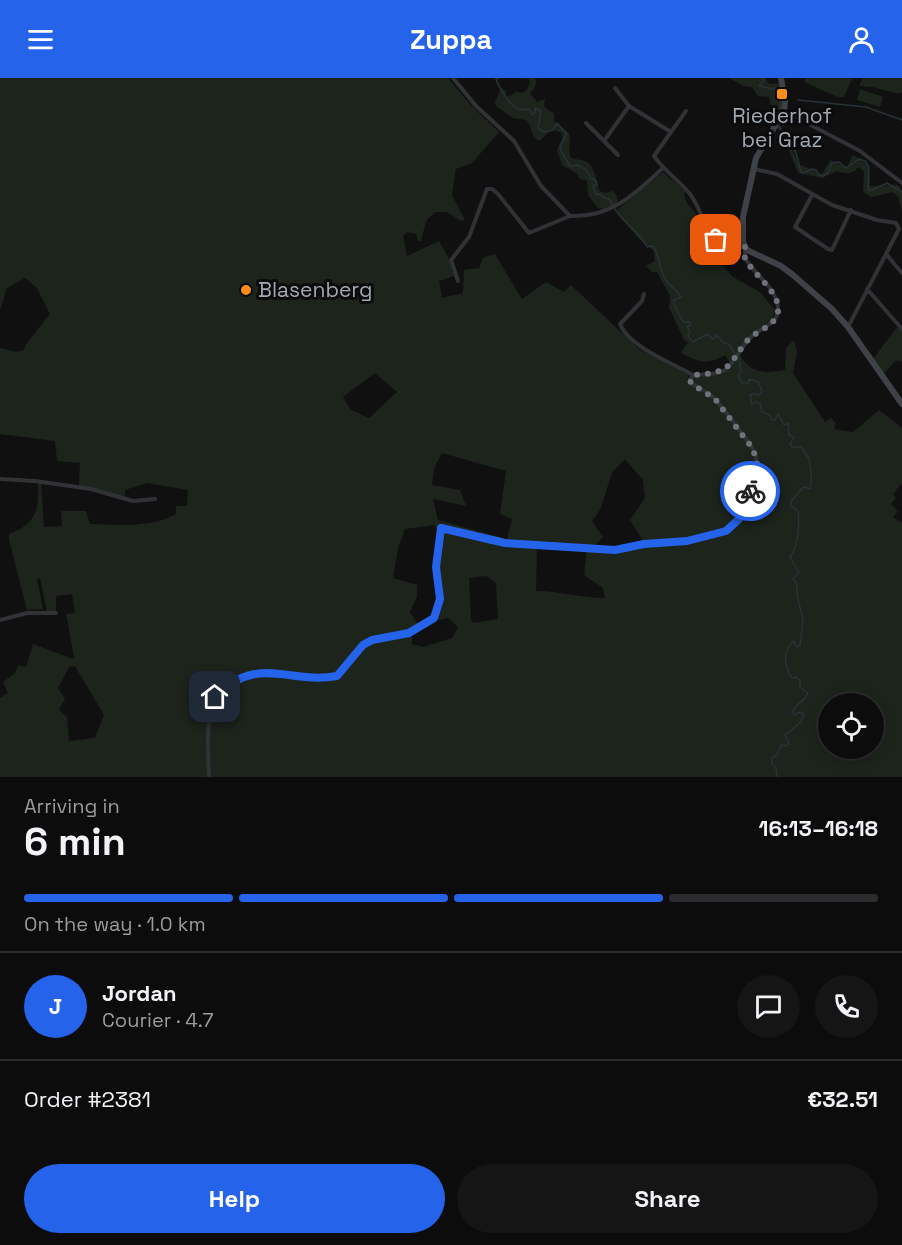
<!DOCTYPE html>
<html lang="en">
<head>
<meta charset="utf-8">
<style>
  :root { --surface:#0c0c0d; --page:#151516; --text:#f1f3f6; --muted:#9a9b9d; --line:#2c2c2e; --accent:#2563eb }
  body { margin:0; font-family:"Space Grotesk",sans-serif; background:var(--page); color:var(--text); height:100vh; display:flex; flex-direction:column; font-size:22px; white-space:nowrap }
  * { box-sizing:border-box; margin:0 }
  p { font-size:20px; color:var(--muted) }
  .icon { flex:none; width:33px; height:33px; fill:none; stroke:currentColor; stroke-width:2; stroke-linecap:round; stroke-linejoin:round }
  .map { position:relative; height:699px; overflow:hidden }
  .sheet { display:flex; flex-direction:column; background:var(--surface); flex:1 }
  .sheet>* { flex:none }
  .buttons { position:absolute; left:818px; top:615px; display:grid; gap:12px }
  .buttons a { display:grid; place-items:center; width:66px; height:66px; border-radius:50%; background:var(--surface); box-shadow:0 3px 15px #0003,0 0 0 2px var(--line); font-size:30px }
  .pin { position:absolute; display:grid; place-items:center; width:51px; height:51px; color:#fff; margin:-26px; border-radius:12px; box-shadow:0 3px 9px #0006 }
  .courier { position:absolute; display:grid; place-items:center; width:60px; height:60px; margin:-30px; border:4px solid #2563eb; border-radius:50%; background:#fff; color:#222; box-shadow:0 2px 8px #0007 }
  .summary em { font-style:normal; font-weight:600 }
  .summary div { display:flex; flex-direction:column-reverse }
  .summary { display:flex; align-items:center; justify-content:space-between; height:102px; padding:0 24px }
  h1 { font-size:39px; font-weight:600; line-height:45px }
  .bar { display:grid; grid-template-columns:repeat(4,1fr); gap:9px 6px; align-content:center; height:72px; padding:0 24px }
  .bar i { height:8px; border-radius:4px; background:var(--line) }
  .bar .active { background:var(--accent) }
  .bar p { grid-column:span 4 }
  .line { display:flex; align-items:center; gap:15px; padding:0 24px; border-top:2px solid var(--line) }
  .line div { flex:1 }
  .round { display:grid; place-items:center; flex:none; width:63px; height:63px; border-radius:32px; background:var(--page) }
  .button { display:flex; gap:12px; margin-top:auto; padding:12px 24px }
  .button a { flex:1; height:69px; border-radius:36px; background:var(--accent); color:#fff; font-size:24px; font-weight:600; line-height:69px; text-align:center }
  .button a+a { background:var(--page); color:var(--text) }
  header { display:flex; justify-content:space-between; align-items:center; height:78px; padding:0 24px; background:var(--accent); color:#fff; font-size:27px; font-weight:600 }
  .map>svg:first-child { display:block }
</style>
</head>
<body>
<header><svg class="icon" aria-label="menu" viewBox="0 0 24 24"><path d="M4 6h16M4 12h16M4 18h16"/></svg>Zuppa<svg class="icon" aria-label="person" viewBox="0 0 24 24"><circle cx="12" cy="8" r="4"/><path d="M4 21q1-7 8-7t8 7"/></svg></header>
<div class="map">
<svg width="902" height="699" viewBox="0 0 902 699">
  <rect width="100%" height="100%" fill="#101011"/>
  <path fill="#1c241c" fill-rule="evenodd" d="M0 0H448L468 24 499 54 472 85 456 91 452 117 465 142 461 143 447 134H435L426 143 421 163H418L416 156 407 154 403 158 407 178 439 163 448 179 454 198 439 203 442 220 463 215 464 192 479 190 483 180 495 176 522 221 546 204 564 214 571 207 640 272 689 297 687 303 706 318 708 314 694 306V300C720 293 722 303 740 277 752 297 765 295 785 292L786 270 794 262 797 274 793 295 825 344 831 340 836 345 834 351 853 354 879 332 902 350V405L893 416 896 420 891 426 898 433 893 439 902 445V699H0V620L8 615 3 604 15 595 18 587 26 589 33 566 73 581 74 579 66 536 75 535 72 516 56 518V534H47L40 500 37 501 43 531 27 532 9 462V456C37 446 39 431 38 405H41L44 449 62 448 61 433H86L90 446C117 447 153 450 176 436V428H187L188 412 147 405 125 412V421L79 408 80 385 57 383 55 363 0 356V270L16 274 24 272 26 266 50 236 37 210 25 200 7 210 0 232ZM375 295 397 314 369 340 351 332 343 319ZM442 375 506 393 500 436 512 441 507 461 438 442 433 421 466 428 460 412 432 407 434 390ZM625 381 643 402 645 420 630 442 643 463 606 471 593 469 603 459 592 443 600 432 612 395ZM434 447 438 454 434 494 437 527 434 536 419 548 410 534 417 519V507L393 500 398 470 405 451ZM537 470 587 473 584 497 603 510 605 520C581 520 559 513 536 513ZM487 498 496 505 498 541 473 545 471 541 469 500ZM448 540 458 549 452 560 423 569 412 566V555L433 543ZM75 588 104 637 95 660 69 663 67 639 59 632 65 621 58 610 69 589ZM828 626H873V670H828Z
    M516 0H535C538 6 534 11 530 15L537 24 545 21 544 28 549 33 554 35V43C558 48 566 51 569 56 572 64 567 72 571 80 576 82 582 81 587 84 595 89 596 104 600 113L605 115 613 113 617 118 618 124 605 131 598 130 588 117 587 102 580 101 576 95 562 87 557 72 562 63V55L551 51 541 62H537C530 56 532 48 526 42L513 40 496 28 495 24 501 10 506 13V19L512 17 516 13 521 15 526 13 530 5 529 1Z
    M729 0H766L769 6 780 5 783 28 774 46 771 44 773 35 769 19 758 18 752 9 744 8Z
    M806 0H850L852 1 844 19H838L804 4Z
    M863 0H902V14L899 16 872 9 859 8Z
    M860 11 883 19 880 29 857 22Z
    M779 46 799 86 822 96 830 82 847 89 853 77 869 88 870 108 898 107 902 113V132L898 119 893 114 871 119 863 114 864 94 859 89C852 96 847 97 837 93L822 100 798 95 790 75 777 50Z
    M663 94 685 113 684 117 687 125 697 137 698 160 733 199 760 214 775 232 776 230 772 241 750 258 730 285 725 277C707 288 699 284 681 275L688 264 684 262 669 230 670 218 657 194H652L646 188 655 183 653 172 637 159 616 133Z
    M897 249 902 253V284L896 282 884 296 873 281Z"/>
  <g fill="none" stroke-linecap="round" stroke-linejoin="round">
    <path stroke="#283337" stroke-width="1.5" d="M499 0 496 1C498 8 511 29 518 31 520 32 526 31 529 31L532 37 535 35V30L541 33 538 51 545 54 553 52 557 45 567 56 560 68 561 73 570 88 578 87 587 93 591 100 596 103 597 107 593 108 596 117 600 116 604 120 609 121 613 127
      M762 0 764 2 759 8 777 12 780 15V33L775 38 776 41
      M798 22 866 29 902 42
      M778 46 796 75 801 94 803 95 812 91 816 92 819 97 823 98 828 95 832 85 839 84 846 90 859 81 865 83 869 89 868 111 870 113 887 105 902 114
      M615 131C624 146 640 154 647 169L653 168C660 178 659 190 665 201 670 208 676 212 681 219L673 223C677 231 678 238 684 244H689L691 247 687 249 690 254 688 257 692 264 708 256 711 260 714 261 716 257 724 265 729 266 739 281 741 293 738 298 742 305H748L749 301 758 304 762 313 759 317 752 316 750 317 752 326 757 324 760 326 762 334 770 337 772 342H775L778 336 784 347 788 345 789 357 794 359 790 366 792 369H802L805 376 809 380C810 391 813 401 810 411L804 409C798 413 797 418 791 423V428L798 433C800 446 798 469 790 479L799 495 793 501 797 506V517L803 542 800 568 797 569 794 563C782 572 784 589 792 600L796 599 800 603V609L808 615C804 626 796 623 793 634L794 637 800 634 804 636 801 644 785 657 789 665 786 668 781 667 777 677 772 680V686L776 690 777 699"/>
    <path stroke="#313236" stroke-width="4" d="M453 0 476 28 514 63 541 108 570 138C611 140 635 116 663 90
      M629 28 671 54
      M686 33 654 78C664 93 679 102 690 116 707 139 706 175 745 168
      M784 33 860 73 902 105
      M586 45 618 77
      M604 63 629 28 615 10
      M754 91 777 96 832 127 877 142 896 145 899 151 848 249
      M812 117 795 149 828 171 832 172 851 132
      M886 176 902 195
      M458 203 451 182 469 159 487 111H492L498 116 529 155 570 138
      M867 211 902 251
      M644 216 642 223 620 246C629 269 672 285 693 297
      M694 298C704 295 715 298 725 292 736 284 741 268 751 259 760 250 779 246 778 230 777 210 754 196 745 180V171
      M0 401 35 403 91 411 133 423 155 421
      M0 542 27 535H56
      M209 699C206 633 203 591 286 595 295 596 304 600 314 600 321 601 330 599 337 598L363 567 372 562 409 555 434 540 440 521 436 489 441 450 505 465 609 472 644 466 687 463 714 457 730 451 739 441 746 427 756 390V378L750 366 721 328 712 318 691 305 690 301 694 298"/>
    <path stroke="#3e4247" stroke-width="6" d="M781 0 785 23 784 33 756 80 743 139V164L747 172 781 188 793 197 832 231 848 249 902 326"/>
  </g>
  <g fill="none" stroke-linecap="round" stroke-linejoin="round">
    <path stroke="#6e737a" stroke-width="6" stroke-dasharray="0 10.8" d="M716 162 729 170 745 168C744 173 743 177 746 182 753 197 789 220 775 241 768 251 754 254 746 264 726 290 731 294 695 297L690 303 692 306 715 321 753 371 757 385 750 413"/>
    <path stroke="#2563eb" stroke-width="8" d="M215 619C258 575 289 607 337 598L363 567 372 562 409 555 434 540 440 521 436 489 441 450 505 465 615 472 644 466 687 463 726 453 739 441 750 413"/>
  </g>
  <g fill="#fd8c1c" stroke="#0b0b0c" stroke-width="2">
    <rect x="776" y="10" width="12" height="12" rx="3"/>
    <circle cx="246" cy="212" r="6"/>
  </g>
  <g text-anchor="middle" stroke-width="6" stroke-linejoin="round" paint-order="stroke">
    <g font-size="21" fill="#a0a9b3" stroke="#0b0b0c">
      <text x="782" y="45">Riederhof<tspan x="782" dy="24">bei Graz</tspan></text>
      <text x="258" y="219" text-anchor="start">Blasenberg</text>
    </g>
  </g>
</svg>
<div class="buttons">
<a><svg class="icon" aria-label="locate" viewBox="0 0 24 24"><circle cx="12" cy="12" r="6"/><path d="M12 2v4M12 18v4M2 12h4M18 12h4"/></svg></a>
</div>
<div class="pin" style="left:716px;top:162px;background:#ea580c"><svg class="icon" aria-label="bag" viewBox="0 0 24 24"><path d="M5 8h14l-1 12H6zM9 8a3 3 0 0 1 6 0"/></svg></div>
<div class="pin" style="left:215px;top:619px;background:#1f2937"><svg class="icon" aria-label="home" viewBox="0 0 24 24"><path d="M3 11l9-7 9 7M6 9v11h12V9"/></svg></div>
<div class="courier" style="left:750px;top:413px"><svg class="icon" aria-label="bike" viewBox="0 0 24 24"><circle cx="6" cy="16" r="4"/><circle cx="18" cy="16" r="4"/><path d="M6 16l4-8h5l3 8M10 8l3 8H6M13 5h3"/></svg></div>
</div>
<section class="sheet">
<div class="summary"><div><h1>6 min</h1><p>Arriving in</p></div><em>16:13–16:18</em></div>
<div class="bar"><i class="active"></i><i class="active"></i><i class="active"></i><i></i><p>On the way · 1.0 km</p></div>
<div class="line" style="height:108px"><b class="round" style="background:var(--accent);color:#fff">J</b><div><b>Jordan</b><p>Courier · 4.7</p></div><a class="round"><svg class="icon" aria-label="chat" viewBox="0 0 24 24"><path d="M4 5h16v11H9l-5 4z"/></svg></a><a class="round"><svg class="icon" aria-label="phone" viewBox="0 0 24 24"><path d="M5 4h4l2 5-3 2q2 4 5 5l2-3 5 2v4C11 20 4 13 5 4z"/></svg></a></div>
<div class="line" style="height:78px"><div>Order #2381</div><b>€32.51</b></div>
<div class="button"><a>Help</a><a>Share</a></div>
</section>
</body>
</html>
